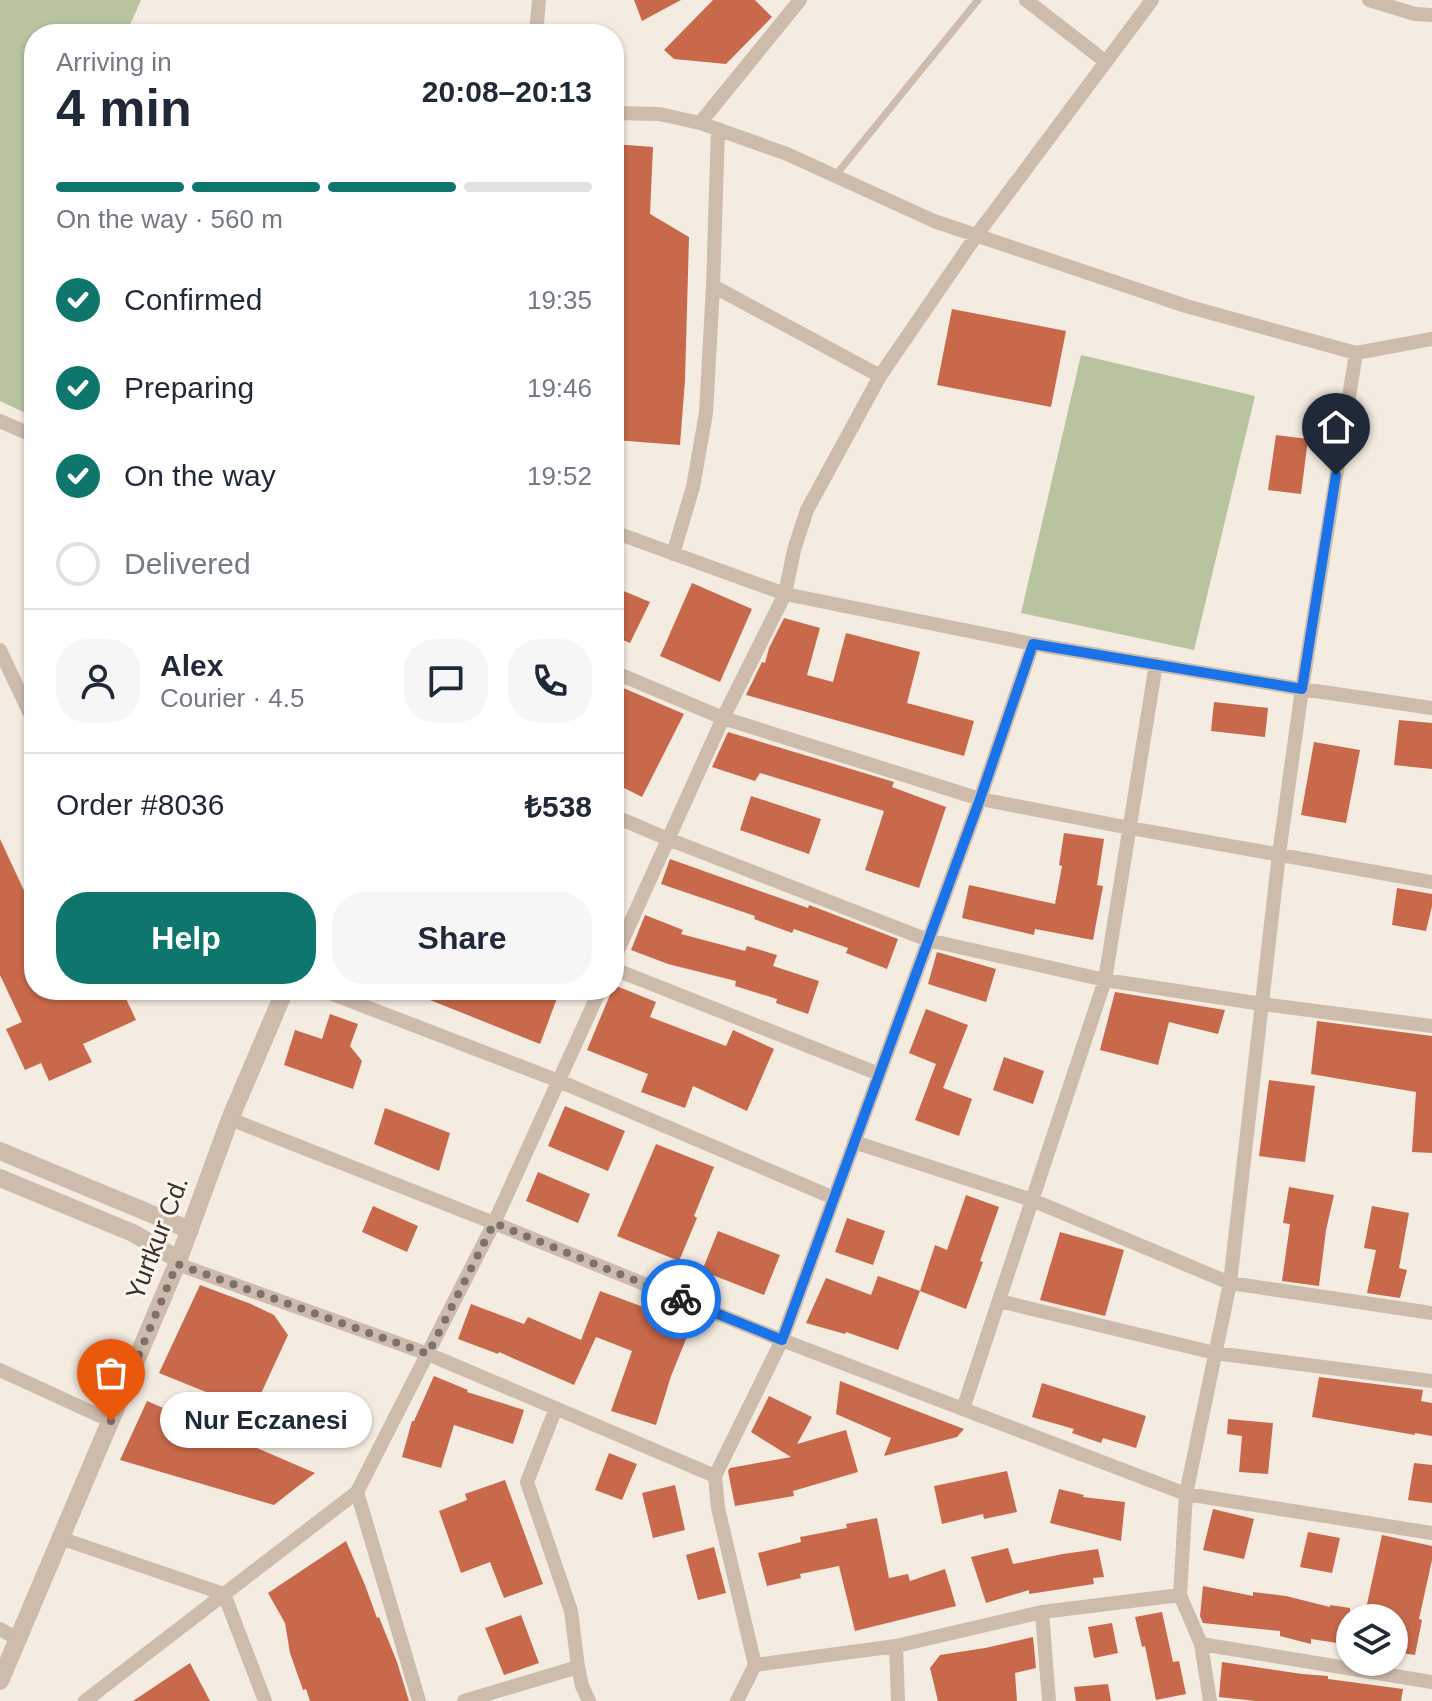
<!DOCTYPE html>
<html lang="en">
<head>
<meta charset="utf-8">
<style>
  :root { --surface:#fff; --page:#f6f6f7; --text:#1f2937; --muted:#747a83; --line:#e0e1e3; --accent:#0f766e }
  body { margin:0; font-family:Arial,sans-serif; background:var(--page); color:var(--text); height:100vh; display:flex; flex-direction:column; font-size:30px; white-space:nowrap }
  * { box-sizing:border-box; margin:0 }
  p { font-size:26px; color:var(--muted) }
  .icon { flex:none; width:44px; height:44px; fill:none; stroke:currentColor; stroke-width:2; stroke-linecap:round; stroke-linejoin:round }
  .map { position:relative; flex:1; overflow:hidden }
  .details { position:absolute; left:24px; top:24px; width:600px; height:976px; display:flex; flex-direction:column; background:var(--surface); border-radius:32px; box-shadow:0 2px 6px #0004 }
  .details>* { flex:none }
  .controls { position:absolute; left:1336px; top:1604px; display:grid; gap:16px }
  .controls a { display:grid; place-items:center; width:72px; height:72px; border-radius:50%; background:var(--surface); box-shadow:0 2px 6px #0004; font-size:40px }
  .pin { position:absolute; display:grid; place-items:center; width:68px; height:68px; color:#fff; margin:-82px -34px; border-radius:50% 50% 50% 0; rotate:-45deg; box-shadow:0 0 8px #0007 }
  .pin .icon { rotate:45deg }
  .courier { position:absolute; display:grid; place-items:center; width:80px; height:80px; margin:-40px; border:6px solid #1a73e8; border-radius:50%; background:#fff; color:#222; box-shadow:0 2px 10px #0007 }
  .bubble { position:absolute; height:56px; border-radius:28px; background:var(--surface); box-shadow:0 2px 6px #0004; font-size:26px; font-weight:800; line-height:56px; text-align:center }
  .head em { font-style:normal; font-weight:800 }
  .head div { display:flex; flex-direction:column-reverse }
  .head { display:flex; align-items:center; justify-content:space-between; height:136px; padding:0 32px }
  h1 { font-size:52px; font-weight:800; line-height:60px }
  .bar { display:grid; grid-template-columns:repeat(4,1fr); gap:12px 8px; align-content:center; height:96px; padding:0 32px }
  .bar i { height:10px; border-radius:6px; background:var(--line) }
  .bar .selected { background:var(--accent) }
  .bar p { grid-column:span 4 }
  .line { display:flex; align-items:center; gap:20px; padding:0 32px; border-top:2px solid var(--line) }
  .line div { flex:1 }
  .round { display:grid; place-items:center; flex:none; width:84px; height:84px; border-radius:32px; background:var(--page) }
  ol { padding:0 32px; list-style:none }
  li { display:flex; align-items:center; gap:24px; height:88px }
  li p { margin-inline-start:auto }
  li .icon { padding:8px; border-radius:50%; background:var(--accent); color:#fff; stroke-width:4 }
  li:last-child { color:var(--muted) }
  li i { width:44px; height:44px; border:4px solid var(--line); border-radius:50% }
  .button { display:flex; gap:16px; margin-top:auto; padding:16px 32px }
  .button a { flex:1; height:92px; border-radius:32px; background:var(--accent); color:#fff; font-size:32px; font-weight:800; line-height:92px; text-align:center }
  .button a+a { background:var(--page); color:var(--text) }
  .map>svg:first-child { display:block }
</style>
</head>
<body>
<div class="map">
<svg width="1432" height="1701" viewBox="0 0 1432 1701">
  <rect width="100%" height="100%" fill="#f4ebe1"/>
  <path fill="#b8c4a0" d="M0 0H141L126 34H34V417L0 401Z
    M1081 355 1255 396 1194 650 1021 613Z"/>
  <path fill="#c8694b" d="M634 0H681L642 21Z
    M713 0H755L772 17 726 64 674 59 664 50Z
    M614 144 653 147 650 214 689 237 685 380 680 445 614 440Z
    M952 309 1066 331 1051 407 937 385Z
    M1276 435 1308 439 1301 494 1268 490Z
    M692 583 752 609 720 682 660 656Z
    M614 587 650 602 630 643 614 636Z
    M784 618 820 628 807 675 833 682 846 633 920 652 907 703 974 721 964 756 746 695 762 662 765 663 769 648Z
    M614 684 684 714 642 797 614 783Z
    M1214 702 1268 708 1265 737 1211 731Z
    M1399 720 1432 723V769L1394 765Z
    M728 732 894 782 892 787 946 807 919 888 865 870 884 811 760 773 755 781 712 767Z
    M1314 742 1360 750 1346 823 1301 815Z
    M751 796 821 819 809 854 740 830Z
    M1064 833 1104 839 1097 885 1103 886 1093 940 1035 929 1034 935 962 918 969 885 1055 904 1062 866 1059 865Z
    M0 839 34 912V990H72L75 997 91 990H122L136 1020 83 1044 92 1062 49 1081 41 1063 25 1070 6 1029 22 1022 0 975Z
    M670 859 808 908 809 905 817 908 898 939 887 969 846 953 848 948 794 929 792 933 754 919 755 916 661 884Z
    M1397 888 1432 894V906L1426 931 1392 925Z
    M645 915 683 930 681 934 745 951 747 946 777 955 773 966 819 981 808 1014 776 1003 777 999 735 986 736 981 668 964 631 950Z
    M937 952 996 969 986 1002 928 984Z
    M614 985 656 1002 650 1017 726 1046 733 1030 774 1049 747 1111 693 1086 685 1108 641 1092 648 1074 587 1050 612 990H614Z
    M405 990H560L540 1044Z
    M1115 992 1225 1010 1218 1034 1169 1022 1158 1065 1100 1050Z
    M926 1009 968 1025 943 1088 972 1099 959 1136 915 1120 936 1064 909 1053Z
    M330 1014 358 1024 350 1046 362 1061 353 1089 284 1065 295 1030 322 1039Z
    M1317 1021 1432 1036V1153L1412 1152 1416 1092 1311 1074Z
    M1004 1057 1044 1071 1033 1104 993 1090Z
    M1269 1080 1315 1086 1305 1162 1259 1156Z
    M565 1106 625 1131 608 1171 548 1146Z
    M385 1108 450 1133 439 1171 374 1144Z
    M656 1144 714 1167 694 1216 697 1218 679 1261 617 1236Z
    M538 1172 590 1194 578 1223 526 1201Z
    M1289 1187 1334 1195 1326 1230 1319 1286 1282 1281 1290 1224 1283 1223Z
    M966 1195 999 1207 980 1261 983 1262 966 1309 920 1291 935 1245 947 1250Z
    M373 1206 418 1226 407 1252 362 1232Z
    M1372 1206 1409 1213 1399 1268 1407 1270 1400 1298 1367 1293 1376 1250 1364 1248Z
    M847 1218 885 1231 873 1265 835 1252Z
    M718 1231 780 1255 764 1295 702 1271Z
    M1060 1232 1124 1250 1105 1316 1040 1300Z
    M878 1276 920 1291 898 1350 846 1332 845 1334 806 1323 826 1278 871 1295Z
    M200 1285 251 1304 274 1315 288 1335 252 1413 211 1396V1394L159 1373Z
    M600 1291 649 1309 652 1300 695 1317 671 1376 656 1425 611 1411 632 1351 596 1337 574 1385 499 1352 498 1354 458 1339 471 1304 524 1324 528 1317 581 1340Z
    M434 1376 468 1390 467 1392 524 1410 513 1444 454 1425 441 1468 402 1457 412 1421H414Z
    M1319 1377 1423 1390 1421 1401 1432 1403V1436L1415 1433V1435L1312 1417Z
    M840 1381 904 1406 964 1429 957 1437 884 1456 891 1438 836 1414Z
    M1042 1383 1146 1416 1136 1448 1103 1438 1101 1443 1072 1433 1074 1429 1032 1417Z
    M769 1396 812 1417 797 1444 846 1430 858 1472 793 1491 794 1496 735 1506 728 1471 730 1468 791 1457 751 1432Z
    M147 1401 315 1473 274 1505 120 1460Z
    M1228 1419 1273 1423 1268 1474 1239 1472 1242 1436 1227 1434Z
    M609 1453 637 1464 622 1500 595 1490Z
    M1414 1463 1432 1465V1503L1408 1500Z
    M1007 1471 1017 1512 984 1519 983 1514 942 1524 934 1486Z
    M505 1480 543 1584 504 1598 490 1562 461 1573 439 1511 467 1500 465 1494Z
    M675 1485 685 1530 653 1538 642 1493Z
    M1059 1489 1084 1495 1083 1497 1125 1502 1121 1541 1050 1523Z
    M1213 1509 1254 1519 1244 1559 1203 1550Z
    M877 1518 889 1578 908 1574 910 1581 945 1569 956 1606 855 1631 839 1566 800 1574 801 1578 767 1586 758 1553 801 1542 800 1537 847 1528 846 1524Z
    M1308 1532 1340 1538 1332 1573 1300 1567Z
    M1382 1535 1432 1546V1560L1419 1619 1422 1620 1415 1655 1394 1652V1618H1364Z
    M346 1541 365 1585 377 1618 379 1617 397 1662 409 1701H310L306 1689 303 1690 290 1653 285 1623 268 1593Z
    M714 1547 726 1593 698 1600 686 1555Z
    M1008 1548 1013 1564 1063 1554 1098 1549 1104 1577 1093 1578 1094 1584 1029 1594V1590L986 1603 971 1557Z
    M1203 1586 1253 1596V1592L1286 1596 1330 1607V1605L1350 1608V1645L1311 1639V1644L1280 1636V1631L1203 1623 1200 1616Z
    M1162 1612 1173 1662 1179 1661 1186 1694 1156 1700 1145 1646 1142 1647 1135 1617Z
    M521 1615 539 1663 504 1675 485 1628Z
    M1112 1623 1118 1653 1094 1658 1088 1627Z
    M1033 1637 1036 1668 1015 1673 1017 1701H938L930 1668 940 1655 985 1648Z
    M1222 1662 1302 1674 1328 1676V1679L1403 1689 1401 1701H1256L1219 1697Z
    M190 1663 210 1701H133Z
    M1108 1684 1111 1701H1076L1074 1687Z"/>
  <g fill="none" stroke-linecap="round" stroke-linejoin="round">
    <path stroke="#cdbbac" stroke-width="7" d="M835 176 978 0"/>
    <path stroke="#cdbbac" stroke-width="14" d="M1026 0 1106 62
      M1369 0 1415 14 1432 15
      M536 34 539 0
      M614 113 659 114 700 123 787 154 934 221 1186 306 1356 353 1432 339
      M700 123 800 0
      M713 286 880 376
      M0 421 34 436
      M614 532 785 594 1033 644 1302 689 1432 708
      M673 554 693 487 706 413 713 286 718 129
      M0 650 31 716 34 719
      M614 672 723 718 980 799 1130 828 1432 882
      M614 816 668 839 928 940 1105 980 1262 1004 1432 1026
      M614 959 723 718 785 594 794 550 807 510 880 376 976 236 1152 0
      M614 969 879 1074
      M322 990 559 1081 834 1198
      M230 1119 494 1223 782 1340 1186 1494 1432 1533
      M854 1142 1032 1200 1230 1283 1432 1313
      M177 1264 428 1354 715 1476
      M999 1301 1215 1353 1432 1381
      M0 1370 111 1421
      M556 1408 527 1482 571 1611 578 1667 582 1686 589 1701
      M963 1409 1105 980 1156 664
      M357 1492 419 1701
      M60 1538 224 1594 265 1701
      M1042 1612 1049 1701
      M0 1629 17 1639
      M1201 1644 1432 1682
      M896 1646 898 1701
      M755 1665 896 1646 1042 1612 1180 1595
      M85 1701 357 1492 494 1223 600 990
      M464 1701 578 1667
      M737 1701 755 1665 718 1508 715 1476 782 1340 980 799 1033 644
      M1210 1701 1201 1644 1180 1595 1186 1494 1230 1283 1279 854 1302 689 1356 353"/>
    <path stroke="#cdbbac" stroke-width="18" d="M0 1151 190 1230
      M0 1178 133 1233 179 1260
      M0 1681 177 1264 230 1119 285 990"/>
  </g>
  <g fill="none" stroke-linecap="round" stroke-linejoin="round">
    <path stroke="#7c716b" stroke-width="8" stroke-dasharray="0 14.4" d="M111 1421 177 1264 428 1354 494 1223 681 1299"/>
    <path stroke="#1a73e8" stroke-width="10" d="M681 1299 782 1340 980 799 1033 644 1302 689 1336 475"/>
  </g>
  <g text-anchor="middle" stroke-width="6" stroke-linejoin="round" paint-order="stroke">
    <g font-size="26" fill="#3b302b" stroke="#fbf5ee">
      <text transform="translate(157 1238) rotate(-69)" y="9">Yurtkur Cd.</text>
    </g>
  </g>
</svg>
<div class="controls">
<a><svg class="icon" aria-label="layers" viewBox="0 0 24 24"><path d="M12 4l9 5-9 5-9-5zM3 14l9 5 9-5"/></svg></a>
</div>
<div class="pin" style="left:111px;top:1421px;background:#ea580c"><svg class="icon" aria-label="bag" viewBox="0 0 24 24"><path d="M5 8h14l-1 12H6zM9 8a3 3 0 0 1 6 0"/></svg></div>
<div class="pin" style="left:1336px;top:475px;background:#1f2937"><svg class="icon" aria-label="home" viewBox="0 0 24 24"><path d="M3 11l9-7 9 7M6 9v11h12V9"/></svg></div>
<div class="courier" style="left:681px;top:1299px"><svg class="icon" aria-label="bike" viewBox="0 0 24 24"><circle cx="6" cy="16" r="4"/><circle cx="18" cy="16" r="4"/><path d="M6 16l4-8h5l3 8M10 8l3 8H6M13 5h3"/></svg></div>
<div class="bubble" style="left:160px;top:1392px;width:212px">Nur Eczanesi</div>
<section class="details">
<div class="head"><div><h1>4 min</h1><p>Arriving in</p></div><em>20:08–20:13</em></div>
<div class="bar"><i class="selected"></i><i class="selected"></i><i class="selected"></i><i></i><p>On the way · 560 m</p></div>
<ol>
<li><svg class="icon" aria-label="check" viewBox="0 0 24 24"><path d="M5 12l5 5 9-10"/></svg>Confirmed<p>19:35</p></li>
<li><svg class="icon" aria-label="check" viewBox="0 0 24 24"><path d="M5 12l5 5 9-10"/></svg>Preparing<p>19:46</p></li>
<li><svg class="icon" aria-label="check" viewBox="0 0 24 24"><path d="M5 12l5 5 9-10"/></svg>On the way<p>19:52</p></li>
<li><i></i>Delivered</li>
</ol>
<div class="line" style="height:144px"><a class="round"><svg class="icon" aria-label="person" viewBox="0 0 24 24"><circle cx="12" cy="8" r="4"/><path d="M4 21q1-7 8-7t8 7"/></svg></a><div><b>Alex</b><p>Courier · 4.5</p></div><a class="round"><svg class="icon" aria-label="chat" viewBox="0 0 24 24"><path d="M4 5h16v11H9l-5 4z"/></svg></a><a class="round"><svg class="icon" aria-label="phone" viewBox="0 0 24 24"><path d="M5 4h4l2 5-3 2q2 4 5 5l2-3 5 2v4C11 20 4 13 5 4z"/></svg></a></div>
<div class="line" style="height:104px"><div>Order #8036</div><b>₺538</b></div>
<div class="button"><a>Help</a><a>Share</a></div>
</section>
</div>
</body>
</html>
